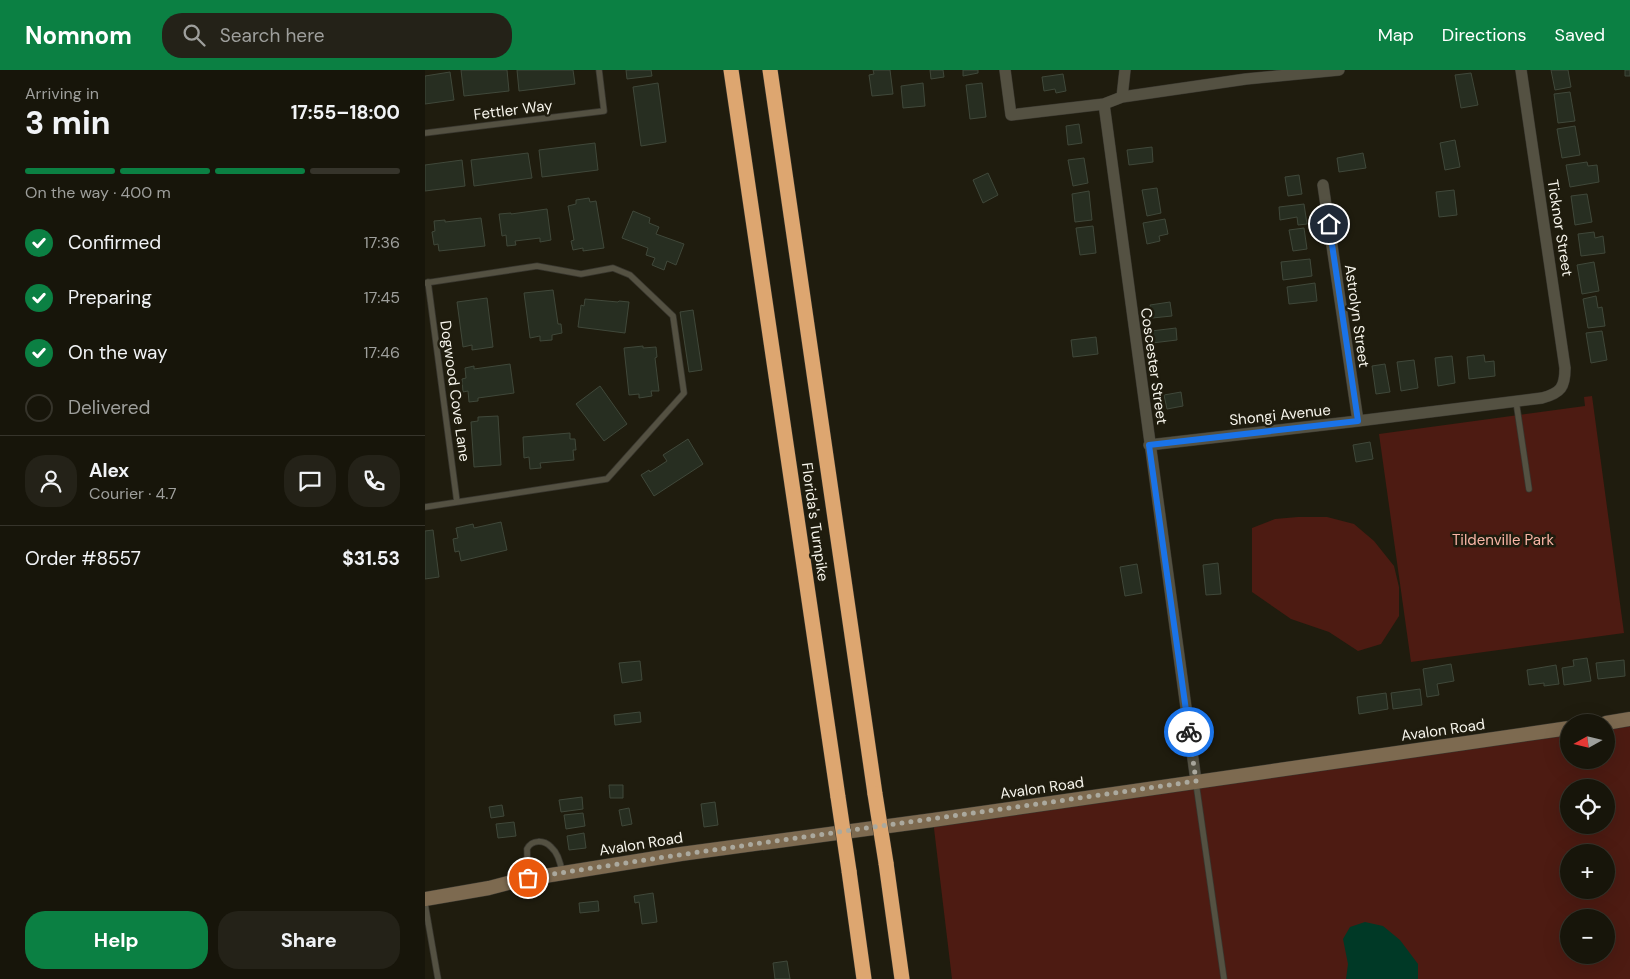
<!DOCTYPE html>
<html lang="en">
<head>
<meta charset="utf-8">
<style>
  :root { --surface:#17150a; --page:#242218; --text:#f1f3f6; --muted:#9e9f9c; --line:#36342b; --accent:#0b8043 }
  body { margin:0; font-family:"DM Sans",sans-serif; background:var(--page); color:var(--text); height:100vh; display:flex; flex-direction:column; font-size:19px; white-space:nowrap }
  * { box-sizing:border-box; margin:0 }
  p { font-size:16px; color:var(--muted) }
  .icon { flex:none; width:28px; height:28px; fill:none; stroke:currentColor; stroke-width:2; stroke-linecap:round; stroke-linejoin:round }
  .map { position:relative; flex:1; overflow:hidden }
  .side { display:flex; flex-direction:column; background:var(--surface); width:425px }
  .side>* { flex:none }
  .needle { width:32px; rotate:262deg }
  .controls { position:absolute; left:1135px; top:644px; display:grid; gap:10px }
  .controls a { display:grid; place-items:center; width:55px; height:55px; border-radius:50%; background:var(--surface); box-shadow:0 5px 20px #0002,0 0 0 1px var(--line); font-size:25px }
  .pin { position:absolute; display:grid; place-items:center; width:42px; height:42px; color:#fff; margin:-21px; border:2px solid #fff; border-radius:50%; box-shadow:0 1px 5px #0007 }
  .courier { position:absolute; display:grid; place-items:center; width:50px; height:50px; margin:-25px; border:4px solid #1a73e8; border-radius:50%; background:#fff; color:#222; box-shadow:0 1px 6px #0007 }
  .head em { font-style:normal; font-weight:700 }
  .head div { display:flex; flex-direction:column-reverse }
  .head { display:flex; align-items:center; justify-content:space-between; height:85px; padding:0 25px }
  h1 { font-size:32px; font-weight:700; line-height:38px }
  .bar { display:grid; grid-template-columns:repeat(4,1fr); gap:8px 5px; align-content:center; height:60px; padding:0 25px }
  .bar i { height:6px; border-radius:4px; background:var(--line) }
  .bar .selected { background:var(--accent) }
  .bar p { grid-column:span 4 }
  .line { display:flex; align-items:center; gap:12px; padding:0 25px; border-top:1px solid var(--line) }
  .line div { flex:1 }
  .round { display:grid; place-items:center; flex:none; width:52px; height:52px; border-radius:20px; background:var(--page) }
  ol { padding:0 25px; list-style:none }
  li { display:flex; align-items:center; gap:15px; height:55px }
  li p { margin-inline-start:auto }
  li .icon { padding:5px; border-radius:50%; background:var(--accent); color:#fff; stroke-width:4 }
  li:last-child { color:var(--muted) }
  li i { width:28px; height:28px; border:2px solid var(--line); border-radius:50% }
  .action { display:flex; gap:10px; margin-top:auto; padding:10px 25px }
  .action a { flex:1; height:58px; border-radius:20px; background:var(--accent); color:#fff; font-size:20px; font-weight:700; line-height:58px; text-align:center }
  .action a+a { background:var(--page); color:var(--text) }
  header { display:flex; align-items:center; gap:30px; box-sizing:border-box; height:70px; padding:0 25px; background:var(--accent); color:#fff }
  header strong { font-size:24px }
  nav { display:flex; gap:28px; margin-inline-start:auto; font-size:18px }
  .search { width:350px; height:45px; background:var(--page); display:flex; align-items:center; gap:12px; box-sizing:border-box; padding:0 18px; border-radius:20px; color:var(--muted); font-size:19px }
  main { display:flex; flex:1; min-height:0 }
  .map>svg:first-child { display:block }
</style>
</head>
<body>
<header>
<strong>Nomnom</strong>
<div class="search"><svg class="icon" aria-label="search" viewBox="0 0 24 24"><circle cx="10" cy="10" r="6"/><path d="M15 15l6 6"/></svg>Search here</div>
<nav><a>Map</a><a>Directions</a><a>Saved</a></nav>
</header>
<main>
<section class="side">
<div class="head"><div><h1>3 min</h1><p>Arriving in</p></div><em>17:55–18:00</em></div>
<div class="bar"><i class="selected"></i><i class="selected"></i><i class="selected"></i><i></i><p>On the way · 400 m</p></div>
<ol>
<li><svg class="icon" aria-label="check" viewBox="0 0 24 24"><path d="M5 12l5 5 9-10"/></svg>Confirmed<p>17:36</p></li>
<li><svg class="icon" aria-label="check" viewBox="0 0 24 24"><path d="M5 12l5 5 9-10"/></svg>Preparing<p>17:45</p></li>
<li><svg class="icon" aria-label="check" viewBox="0 0 24 24"><path d="M5 12l5 5 9-10"/></svg>On the way<p>17:46</p></li>
<li><i></i>Delivered</li>
</ol>
<div class="line" style="height:90px"><a class="round"><svg class="icon" aria-label="person" viewBox="0 0 24 24"><circle cx="12" cy="8" r="4"/><path d="M4 21q1-7 8-7t8 7"/></svg></a><div><b>Alex</b><p>Courier · 4.7</p></div><a class="round"><svg class="icon" aria-label="chat" viewBox="0 0 24 24"><path d="M4 5h16v11H9l-5 4z"/></svg></a><a class="round"><svg class="icon" aria-label="phone" viewBox="0 0 24 24"><path d="M5 4h4l2 5-3 2q2 4 5 5l2-3 5 2v4C11 20 4 13 5 4z"/></svg></a></div>
<div class="line" style="height:65px"><div>Order #8557</div><b>$31.53</b></div>
<div class="action"><a>Help</a><a>Share</a></div>
</section>
<div class="map">
<svg width="1205" height="909" viewBox="0 0 1205 909">
  <rect width="100%" height="100%" fill="#1f1c0e"/>
  <path fill="#4d1b12" fill-rule="evenodd" d="M1167 326 1199 563 986 592 954 364 1160 336 1159 327Z
    M873 447H902L929 454 949 471 969 496 974 517V546L956 574 933 581 904 562 866 549 827 522V458L850 449Z
    M1205 649V909H527L508 750 1144 658V690H1181V653ZM1144 718H1181V755H1144ZM1144 782H1181V820H1144ZM1144 848H1181V885H1144Z"/>
  <path fill="#003926" d="M940 852 958 856 975 870 993 894V909H921L923 894 918 869 925 857Z"/>
  <path fill="#272e21" stroke="#40483a" d="M36 0H82L84 21 39 26Z
    M92 0H148L150 14 94 21Z
    M201 0H226L227 6 202 9Z
    M448 0H465L468 24 447 26 444 5 449 4Z
    M505 0H518L519 7 506 9Z
    M538 0H553V3L538 6Z
    M1126 0H1143L1146 17 1130 20Z
    M1200 0H1205V6H1200Z
    M25 2 29 30 0 34V6Z
    M1046 3 1053 35 1036 38 1030 5Z
    M638 4 641 21 631 23 630 19 619 21 617 7Z
    M233 13 241 72 216 76 208 17Z
    M498 13 500 36 478 38 476 16Z
    M557 13 561 47 545 49 541 15Z
    M1145 22 1150 51 1133 53 1129 24Z
    M654 54 657 73 643 75 641 56Z
    M1150 56 1155 85 1137 88 1132 59Z
    M1030 70 1035 97 1020 100 1015 73Z
    M170 73 173 100 117 107 114 80Z
    M727 77 728 92 704 95 702 80Z
    M103 83 107 108 49 116 46 90Z
    M938 83 941 98 914 102 912 88Z
    M659 88 663 113 648 116 643 90Z
    M37 90 40 116 0 121V95Z
    M1162 92 1163 96 1172 95 1174 112 1145 117 1141 95Z
    M563 103 573 125 558 133 548 110Z
    M874 105 877 124 863 126 860 107Z
    M732 118 736 143 722 146 717 120Z
    M1029 120 1032 145 1014 147 1011 122Z
    M664 121 667 150 650 152 647 124Z
    M1162 124 1167 152 1150 155 1146 126Z
    M164 128 165 132 171 131 179 178 158 181V178L148 180 146 171 149 170 143 136 151 134V130Z
    M879 134 882 154 873 155 872 147 855 150 854 137Z
    M122 139 126 170 115 172V168L90 171 91 175 82 176 81 165 77 166 74 144 86 143V144Z
    M208 141 225 148 224 153 234 157 231 164 259 174 251 195 242 191 239 200 227 195 230 188 221 185 223 178 197 168Z
    M56 148 60 176 14 181 13 174 9 175 7 162 10 161 9 151 20 150V152Z
    M740 149 743 164 734 166 735 171 722 174 718 153Z
    M668 156 671 183 655 185 651 158Z
    M879 158 882 179 868 181 864 160Z
    M1169 162 1170 168 1178 166 1180 183 1156 186 1153 164Z
    M885 189 887 206 858 210 856 192Z
    M1169 192 1174 221 1157 224 1152 195Z
    M890 213 892 231 864 234 862 217Z
    M128 220 133 254H136L137 263 127 265V270L115 271V266L105 268 99 223Z
    M1171 226 1173 238 1177 237 1180 256 1163 258 1158 229Z
    M62 228 68 277 47 280V275L38 277 32 232Z
    M160 229 193 232 194 231 204 232 200 263 153 257 156 235 159 236Z
    M745 232 747 246 727 248 725 235Z
    M268 240 277 300 264 302 255 242Z
    M751 258 752 270 727 273 726 261Z
    M1177 261 1182 290 1166 293 1161 263Z
    M671 267 673 284 648 287 646 270Z
    M218 276V278L231 277 232 287 230 288 234 321H226L227 326 214 328V324L204 325 199 278Z
    M1059 285 1060 292 1069 291 1070 306 1044 309 1042 287Z
    M1027 286 1030 313 1013 316 1010 288Z
    M989 290 993 318 976 321 972 292Z
    M85 294 89 323 53 328V331L44 332 43 321 38 322 37 309 41 308 40 298 49 296V299Z
    M960 294 965 322 951 324 947 296Z
    M175 316 202 354 179 371 151 334Z
    M756 322 758 336 742 339 739 325Z
    M73 346 76 395 49 397 46 352 53 351V347Z
    M145 363V369H150L151 380H148L149 390 115 393 116 398 105 399 104 387 99 388 98 367Z
    M263 369 278 394 229 426 216 405 224 400 225 402 242 391 238 385Z
    M945 372 948 389 931 392 928 375Z
    M76 452 82 480 36 491 34 481 30 482 28 469 33 468 31 458 48 454 49 458Z
    M8 460 14 507 0 509V461Z
    M793 493 796 524 781 525 778 495Z
    M712 494 717 523 700 526 695 497Z
    M1162 588 1166 611 1139 615 1137 598 1149 596 1148 590Z
    M1199 590 1200 606 1173 609 1171 593Z
    M215 591 217 610 197 613 194 593Z
    M1026 594 1029 611 1012 614 1014 625 1002 627 998 599Z
    M1131 595 1134 614 1119 616V613L1104 615 1102 600Z
    M995 619 997 635 968 639 966 623Z
    M961 623 963 639 934 644 932 627Z
    M215 642 216 652 190 655 189 645Z
    M184 715H198V728H185Z
    M157 727 158 739 136 742 134 730Z
    M290 732 293 755 279 757 276 734Z
    M77 735 79 746 66 748 64 737Z
    M204 738 207 754 197 756 194 740Z
    M158 743 160 756 141 759 139 745Z
    M89 752 91 766 73 768 71 754Z
    M159 763 161 778 144 780 142 766Z
    M228 823 232 852 217 854 214 832 210 833 209 826Z
    M173 831 174 841 155 843 154 833Z
    M362 891 365 909H350L348 893Z"/>
  <g fill="none" stroke-linecap="round" stroke-linejoin="round">
    <g stroke="#39372f" stroke-width="7">
      <path id="service" d="M0 63 179 41 174 0
        M3 212 32 432
        M0 213 112 196 156 204 188 198 205 205 248 246 259 323 182 409 0 437
        M1091 331 1104 419
        M771 713 799 909
        M103 808 102 779C107 769 119 770 126 777 133 783 136 795 137 803
        M0 834 13 909"/>
    </g>
    <g stroke="#39372f" stroke-width="12">
      <path id="minor" d="M580 0 586 45 679 34 697 27 821 9 914 0
        M697 27 700 0
        M679 34 771 711
        M898 115 933 351
        M724 375 933 351 1117 328C1136 323 1140 317 1140 298L1096 0"/>
    </g>
    <g stroke="#39372f" stroke-width="15">
      <path id="secondary" d="M1181 653 1205 649
        M0 829 64 818 95 810 256 784 508 750 1144 658"/>
    </g>
    <g stroke="#39372f" stroke-width="16">
      <path id="motorway" d="M306 0 413 727
        M345 0 450 724
        M461 793 477 909
        M424 801 439 909"/>
    </g>
    <use href="#service" stroke="#545142" stroke-width="5.5"/>
    <use href="#minor" stroke="#545142" stroke-width="11"/>
    <use href="#secondary" stroke="#7d6a50" stroke-width="14"/>
    <use href="#motorway" stroke="#dda670" stroke-width="15"/>
    <g stroke="#39372f" stroke-width="16" stroke-linecap="butt">
      <path id="motorway-bridge" d="M450 724 461 793
        M413 727 424 801"/>
    </g>
    <use href="#motorway-bridge" stroke="#dda670" stroke-width="15"/>
  </g>
  <g fill="none" stroke-linecap="round" stroke-linejoin="round">
    <path stroke="#aba99e" stroke-width="5" stroke-dasharray="0 9" d="M103 808C325 773 548 744 771 711L764 662"/>
    <path stroke="#1a73e8" stroke-width="6" d="M764 662 724 375 933 351 904 154"/>
  </g>
  <g text-anchor="middle" stroke-width="5" stroke-linejoin="round" paint-order="stroke">
    <g font-size="15" fill="#f7f5ec" stroke="#1f1c0e">
      <text transform="translate(88 40) rotate(-7)" y="5">Fettler Way</text>
      <text transform="translate(1135 158) rotate(81)" y="5">Ticknor Street</text>
      <text transform="translate(932 246) rotate(82)" y="5">Astrolyn Street</text>
      <text transform="translate(729 296) rotate(82)" y="5">Coscester Street</text>
      <text transform="translate(30 321) rotate(82)" y="5">Dogwood Cove Lane</text>
      <text transform="translate(855 345) rotate(-6)" y="5">Shongi Avenue</text>
      <text transform="translate(390 452) rotate(82)" y="5">Florida's Turnpike</text>
      <text transform="translate(1018 660) rotate(-8)" y="5">Avalon Road</text>
      <text transform="translate(617 718) rotate(-8)" y="5">Avalon Road</text>
      <text transform="translate(216 774) rotate(-9)" y="5">Avalon Road</text>
    </g>
    <g font-size="15" fill="#f8b5a6" stroke="#1f1c0e">
      <text x="1078" y="475">Tildenville Park</text>
    </g>
  </g>
</svg>
<div class="controls">
<a><svg class="needle" viewBox="-14 -14 28 28"><path d="M0-13l5 13h-10z" fill="#e53935"/><path d="M0 13l5-13h-10z" fill="#9e9f9c"/></svg></a>
<a><svg class="icon" aria-label="locate" viewBox="0 0 24 24"><circle cx="12" cy="12" r="6"/><path d="M12 2v4M12 18v4M2 12h4M18 12h4"/></svg></a>
<a>+</a>
<a>−</a>
</div>
<div class="pin" style="left:103px;top:808px;background:#ea580c"><svg class="icon" aria-label="bag" viewBox="0 0 24 24"><path d="M5 8h14l-1 12H6zM9 8a3 3 0 0 1 6 0"/></svg></div>
<div class="pin" style="left:904px;top:154px;background:#1f2937"><svg class="icon" aria-label="home" viewBox="0 0 24 24"><path d="M3 11l9-7 9 7M6 9v11h12V9"/></svg></div>
<div class="courier" style="left:764px;top:662px"><svg class="icon" aria-label="bike" viewBox="0 0 24 24"><circle cx="6" cy="16" r="4"/><circle cx="18" cy="16" r="4"/><path d="M6 16l4-8h5l3 8M10 8l3 8H6M13 5h3"/></svg></div>
</div>
</main>
</body>
</html>
